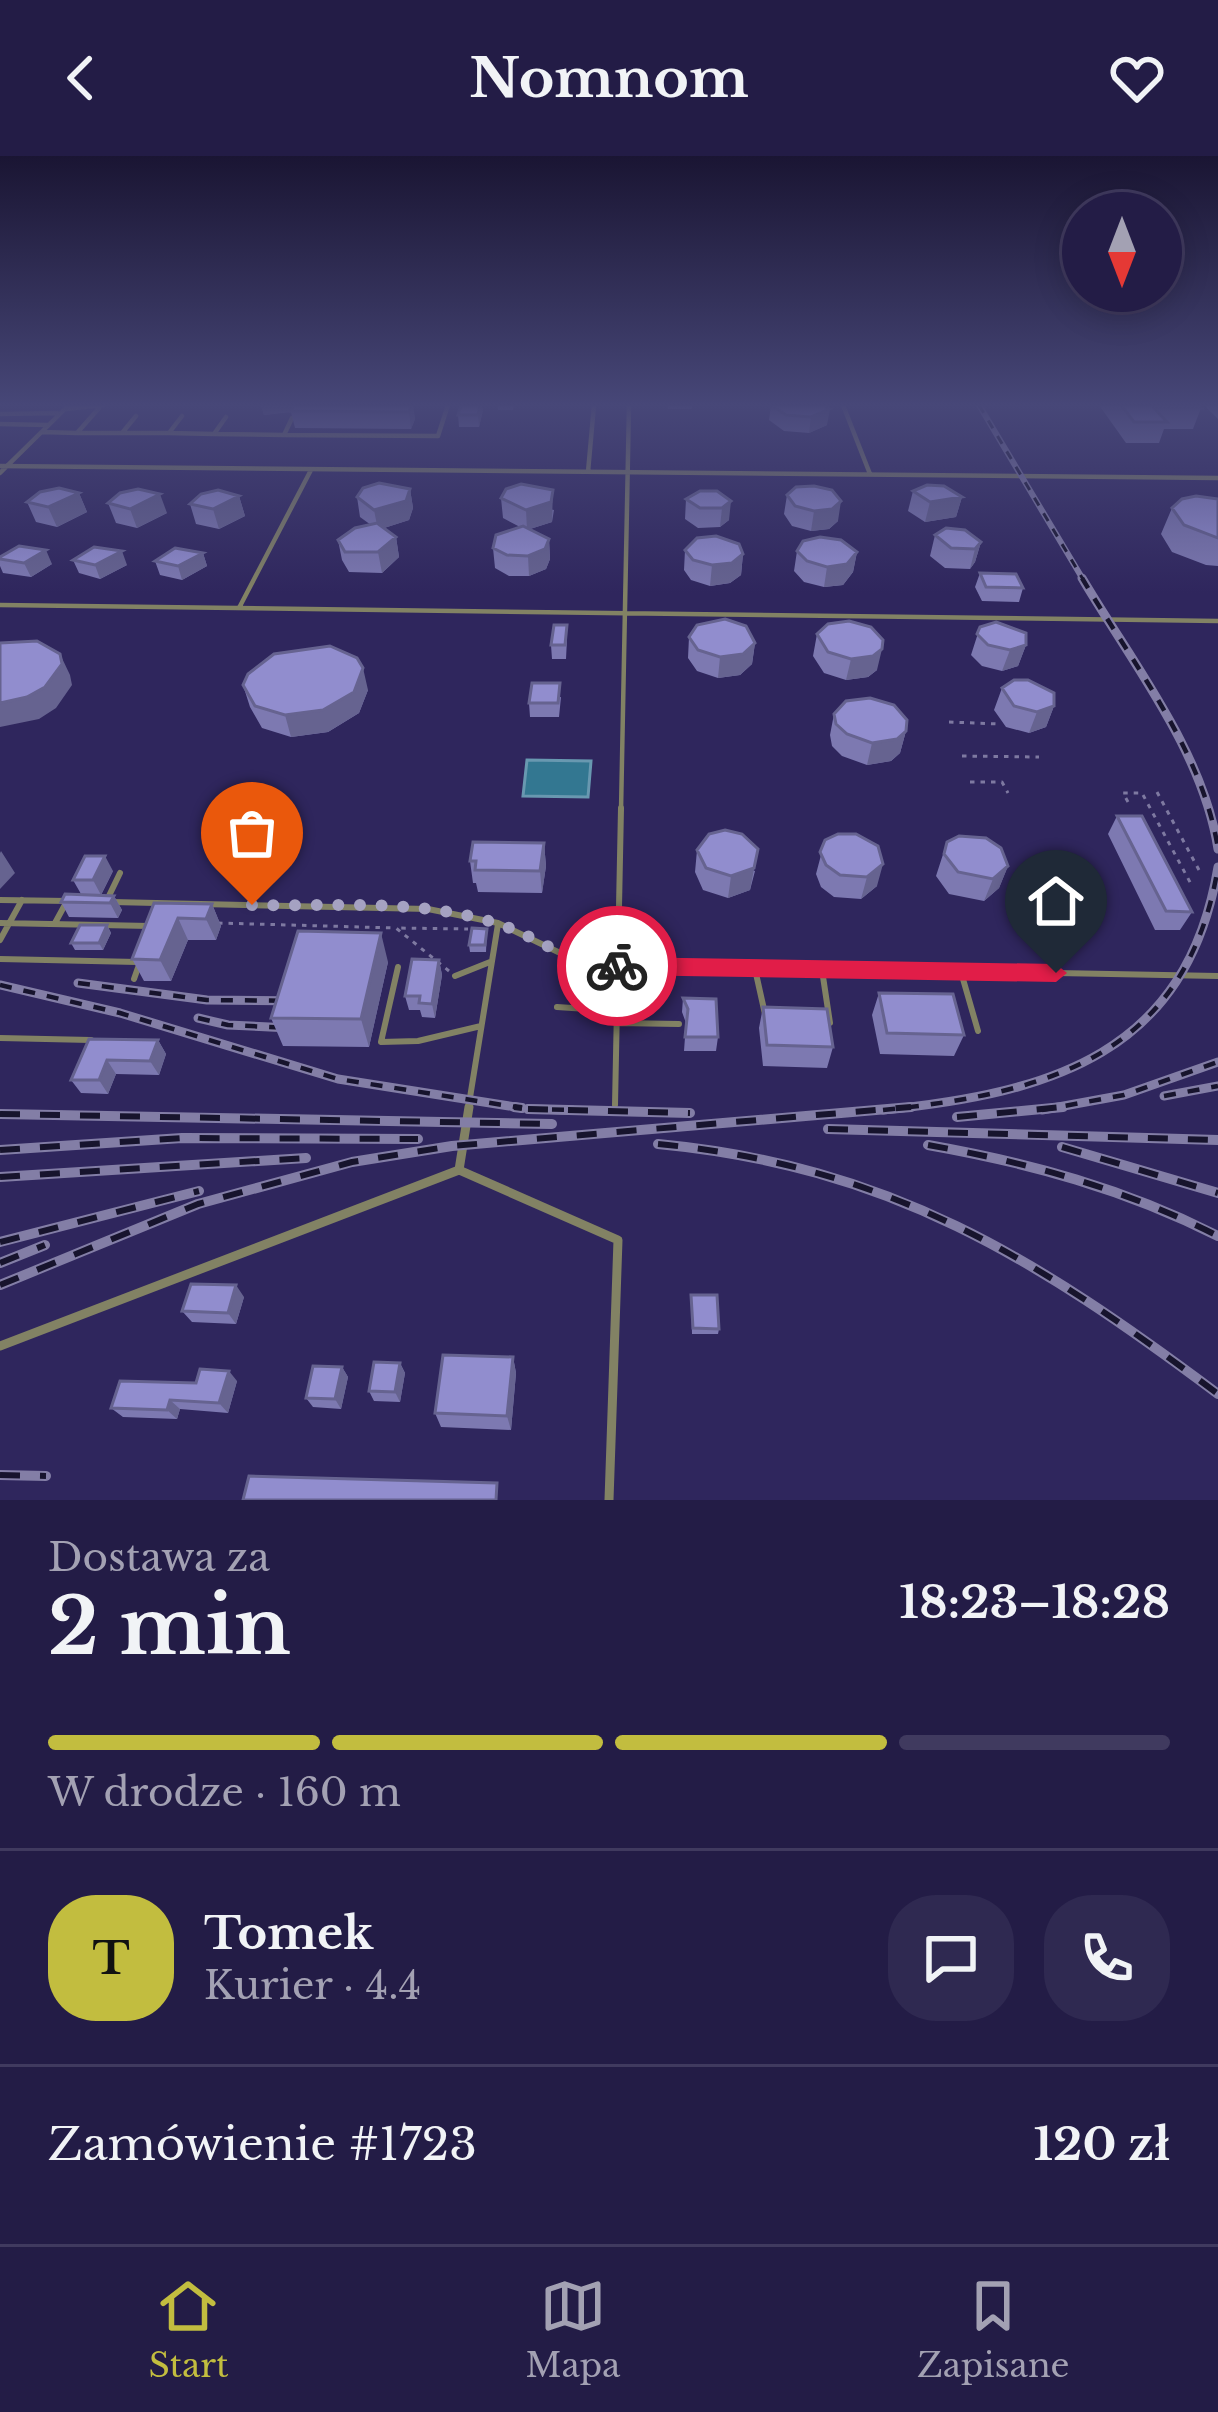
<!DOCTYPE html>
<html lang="pl">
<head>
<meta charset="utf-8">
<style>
  :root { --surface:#231c46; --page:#2f2951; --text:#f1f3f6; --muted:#a3a1b3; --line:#403a5f; --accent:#c2bd3f }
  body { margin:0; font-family:"Libre Baskerville",serif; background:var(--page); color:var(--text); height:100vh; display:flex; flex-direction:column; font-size:45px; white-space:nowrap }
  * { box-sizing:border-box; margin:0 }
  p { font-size:39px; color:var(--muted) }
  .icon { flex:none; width:66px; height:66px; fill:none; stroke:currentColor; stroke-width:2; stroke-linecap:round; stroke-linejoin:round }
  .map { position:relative; height:1344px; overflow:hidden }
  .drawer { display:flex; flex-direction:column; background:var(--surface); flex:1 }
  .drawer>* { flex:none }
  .needle { width:78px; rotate:180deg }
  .tools { position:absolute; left:1062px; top:36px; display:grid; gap:24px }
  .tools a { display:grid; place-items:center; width:120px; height:120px; border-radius:50%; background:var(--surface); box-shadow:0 6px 30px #0003,0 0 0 3px var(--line); font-size:60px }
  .pin { position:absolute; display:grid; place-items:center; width:102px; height:102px; color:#fff; margin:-123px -51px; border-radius:50% 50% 50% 0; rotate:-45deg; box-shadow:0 0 12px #0007 }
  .pin .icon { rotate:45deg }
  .courier { position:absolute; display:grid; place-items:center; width:120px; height:120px; margin:-60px; border:9px solid #e11d48; border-radius:50%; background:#fff; color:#222; box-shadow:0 3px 15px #0007 }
  .summary em { font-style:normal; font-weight:700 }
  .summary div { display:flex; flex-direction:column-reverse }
  .summary { display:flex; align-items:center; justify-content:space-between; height:204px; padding:0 48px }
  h1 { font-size:78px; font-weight:700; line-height:90px }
  .bar { display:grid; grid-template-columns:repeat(4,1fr); gap:18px 12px; align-content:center; height:144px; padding:0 48px }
  .bar i { height:15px; border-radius:9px; background:var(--line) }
  .bar .on { background:var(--accent) }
  .bar p { grid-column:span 4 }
  .line { display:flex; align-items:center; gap:30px; padding:0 48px; border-top:3px solid var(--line) }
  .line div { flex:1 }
  .round { display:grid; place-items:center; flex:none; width:126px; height:126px; border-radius:48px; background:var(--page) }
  header { display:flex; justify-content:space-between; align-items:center; height:156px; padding:0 48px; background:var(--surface); font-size:54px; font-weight:700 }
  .tabs { display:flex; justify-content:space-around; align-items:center; height:168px; border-top:3px solid var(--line); background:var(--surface); font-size:33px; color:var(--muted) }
  .tabs a { display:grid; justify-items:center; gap:6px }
  .tabs .on { color:var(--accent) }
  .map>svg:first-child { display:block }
</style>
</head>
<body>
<header><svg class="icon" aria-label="back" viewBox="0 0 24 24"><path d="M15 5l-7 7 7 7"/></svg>Nomnom<svg class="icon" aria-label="heart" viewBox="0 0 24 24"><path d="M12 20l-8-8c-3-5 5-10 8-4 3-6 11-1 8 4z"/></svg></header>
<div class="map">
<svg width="1218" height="1344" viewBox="0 0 1218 1344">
  <rect width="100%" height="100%" fill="#2f265d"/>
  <path fill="#337791" stroke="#6898b0" stroke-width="3" d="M527 604 591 605 588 641 523 640Z"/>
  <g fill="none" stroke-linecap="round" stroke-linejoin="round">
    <path stroke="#7e79a1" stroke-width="3" stroke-dasharray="4.5 6" stroke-linecap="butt" d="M949 566 1000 568
      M962 600 1039 601
      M970 626H1002L1008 637
      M1157 636 1199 714
      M1128 646 1123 637H1142L1191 728
      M218 767 396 772
      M449 815 396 772 468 773"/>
    <path stroke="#828264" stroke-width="4.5" d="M843 249 870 318
      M66 253 103 249
      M0 258 57 257
      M0 268 48 269
      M42 276 77 277 99 252
      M77 277H122L136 260
      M122 277H169L182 260
      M169 277 214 278 226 261
      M214 278 284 279 292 262
      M284 279 438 280 448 249
      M0 310 1218 322
      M588 316 594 249
      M0 317 69 249
      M0 449 1218 465
      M239 452 311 314
      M621 655 629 249"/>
    <path stroke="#828264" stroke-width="6" d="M0 744 68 745
      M106 746 120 717
      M112 746 428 753 498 767 583 808 1218 820
      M0 767 150 770
      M55 767 67 745
      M0 784 22 744
      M0 803 137 806
      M398 811 381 886 418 885 481 870
      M755 813 765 858
      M822 814 830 867 822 866
      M961 816 978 875
      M455 820 490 806
      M134 823 140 806
      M557 851 617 855
      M617 867 679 868
      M0 882 91 884
      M615 949 621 652
      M468 954 498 768"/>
    <path stroke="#828264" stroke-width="9" d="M459 1014 618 1084 609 1344
      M0 1190 459 1014 469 951"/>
    <g stroke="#837ea6" stroke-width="6">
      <path id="rail-far2" d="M979 249 1084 425"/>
    </g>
    <g stroke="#837ea6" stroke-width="9">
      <path id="rail-far1" d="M1082 422C1132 507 1203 595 1218 693
        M78 827 207 844 310 845
        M0 829 120 857 338 923 522 952
        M198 862 228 869 311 873
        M1164 940 1218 930
        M528 953 572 954
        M883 954C1051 937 1187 898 1218 711
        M1042 954 1124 939 1218 906"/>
    </g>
    <g stroke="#837ea6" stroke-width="10">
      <path id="rail" d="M514 951 522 952
        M528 953 690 957
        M0 958 552 968
        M957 961 1063 951
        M828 973 1218 984
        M658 988C890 1010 1036 1102 1218 1238
        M928 989C1030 1007 1125 1033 1218 1080
        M1062 991 1218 1037
        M0 994 182 982 418 983
        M0 1021 306 1002
        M0 1086 199 1035
        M0 1107 45 1089
        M0 1129 198 1048 352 1006 452 990 911 951
        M0 1319 46 1320"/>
    </g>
    <use href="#rail-far2" stroke="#17142d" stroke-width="3" stroke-dasharray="9" stroke-linecap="butt"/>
    <use href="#rail-far1" stroke="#17142d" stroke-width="4.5" stroke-dasharray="12" stroke-linecap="butt"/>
    <use href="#rail" stroke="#17142d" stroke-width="6" stroke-dasharray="20" stroke-linecap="butt"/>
  </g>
  <path fill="#7d79b1" d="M261 249H413L415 263 411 273 295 272 291 256 264 259Z
    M498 249H514L513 254H498Z
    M668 249H692V253H668Z
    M771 249H822L827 269 809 277 784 275 769 264Z
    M1099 249H1197L1201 252 1193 273H1164L1159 287H1126Z
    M1204 249H1218V263Z
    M483 254 479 271H459L458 259Z
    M410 333 413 352 409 364 384 372 396 381 399 401 382 417 349 416 342 404 338 384 371 369 360 361 357 341Z
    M717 335 729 364 720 371 698 372 685 363 686 343Z
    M913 335 962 341 956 361 925 366 908 355Z
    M79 337 87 356 57 371 36 366 27 346Z
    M787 339 838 365 829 373 811 375 792 370 784 358Z
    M239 340 245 360 219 373 196 368 190 348Z
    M501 342 554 354 552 366 530 373 549 383 550 403 546 413 529 420H509L495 412 493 392 520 371 503 362Z
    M1218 343V410L1206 409 1172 396 1161 378 1172 352Z
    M108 347 167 357 137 372 116 367Z
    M935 379 981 386 975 406 970 413 945 412 930 400Z
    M685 394 743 398 741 419 730 427 710 430 691 424 684 414Z
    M797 395 857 396 853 416 843 429 824 431 804 426 794 415Z
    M203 397 207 410 182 424 160 419 155 405Z
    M0 401 52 408 31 421 3 417 0 410Z
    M73 404 127 409 100 423 79 417Z
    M980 417 1023 432 1019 446 982 445 975 431Z
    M980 471 1026 489 1018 510 1002 515 982 510 971 499Z
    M817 478 877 514 868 521 846 524 824 517 813 500Z
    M689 481 755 487 752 508 740 519 718 522 697 515 688 502Z
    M567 483 566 503H552L551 489Z
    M243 529 368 534 359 557 328 576 291 581 262 572 250 551Z
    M1002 532 1054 550 1046 571 1029 577 1006 571 994 554Z
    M561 541 559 561H530L529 547Z
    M834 558 906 575 900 597 891 605 867 609 842 600 832 590 830 579Z
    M1117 660 1192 756 1180 774H1155L1108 678Z
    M825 684 877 730 861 743 834 741 821 731 816 718Z
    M947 686 1008 710 999 732 984 745 949 738 936 720Z
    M544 687 546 710 542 737 478 736 476 727H473L470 705Z
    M697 694 755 715 750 734 728 742 703 734 695 716Z
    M113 715 101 739 81 738 73 724Z
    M114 740 122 754 118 762 69 761 61 746Z
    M154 747 212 748 221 770 216 784H188L171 825H144L132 803Z
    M107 769 111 777 103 794H75L71 787Z
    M487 773 486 796H470L469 789Z
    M439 804 442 819 435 862 422 861 420 854H409L405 840Z
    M388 806 369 891 283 890 271 862Z
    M879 837 964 879 954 900 880 898 872 859Z
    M683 842 718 881 716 895H684L686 867 682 856Z
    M763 851 833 891 827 912 763 910 759 872Z
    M89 883 158 884 166 898 159 919 116 918 108 938 81 937 71 924Z
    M691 1139 719 1173 718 1178H692Z
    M244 1141 236 1168 192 1166 182 1155Z
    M513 1201 516 1217 511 1274 441 1271 435 1257Z
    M400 1207 405 1217 400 1246 374 1245 369 1235Z
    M342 1211 348 1221 341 1253 313 1251 306 1242Z
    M237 1225 228 1257 180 1253 177 1263 123 1261 111 1252 196 1227Z"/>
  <path fill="#666390" d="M261 249H291L293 255 264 259Z
    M412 249 415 263 411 273 409 256Z
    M480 249H482L483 254 479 271 478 259Z
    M830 253 827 269 809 277 811 261Z
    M410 333 413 352 409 364 378 374 374 354Z
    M553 334 552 366 527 374 526 354Z
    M79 337 87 356 57 371 48 351Z
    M160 338 167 357 137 372 130 353Z
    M239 340 245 360 219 373 213 353Z
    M962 341 956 361 925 366 930 346Z
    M731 345 729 364 720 371 722 352Z
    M841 345 838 365 829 373 811 375 814 355Z
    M396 381 399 401 382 417 378 396Z
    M549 383 550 403 546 413 529 420 528 400Z
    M981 386 975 406 970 413 975 393Z
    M46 394 52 408 31 421 24 407Z
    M122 395 127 409 100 423 95 409Z
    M857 396 853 416 843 429 824 431 827 411Z
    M203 397 207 410 182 424 178 410Z
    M743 398 741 419 730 427 710 430 712 409Z
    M755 487 752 508 740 519 718 522 720 501Z
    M1026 489 1018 510 1002 515 1010 494Z
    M882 493 877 514 868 521 846 524 851 503Z
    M60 498 70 519 72 529 56 552 39 563 0 571V547Z
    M363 512 368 534 359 557 328 576 291 581 285 559Z
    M1054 550 1046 571 1029 577 1037 556Z
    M906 575 900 597 891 605 867 609 872 587Z
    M544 687 546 710 542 737 540 715Z
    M758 693 750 734 728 742 731 720Z
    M1 695 15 717 0 733V697Z
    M105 700 113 715 101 739 93 724Z
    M883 708 877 730 861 743 867 721Z
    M1008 710 999 732 984 745 993 723Z
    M114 740 122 754 118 762 110 747Z
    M212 748 221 770 216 784 206 763Z
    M178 762 188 784 171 825 160 804Z
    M107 769 111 777 103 794 99 787Z
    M381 777 388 806 369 891 361 863Z
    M439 804 442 819 435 862 432 848Z
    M158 884 166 898 159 919 150 905Z
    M107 904 116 918 108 938 99 924Z
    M236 1129 244 1141 236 1168 228 1157Z
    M513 1201 516 1217 511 1274 507 1260Z
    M400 1207 405 1217 400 1246 395 1236Z
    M342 1211 348 1221 341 1253 335 1243Z
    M229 1215 237 1225 228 1257 219 1247Z
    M170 1244 180 1253 177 1263 167 1254Z"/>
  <path fill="#918dce" stroke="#666390" stroke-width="3" d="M294 249H412L409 256 291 255Z
    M461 249H480L478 259H458Z
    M771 249H822L830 253 811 261 786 259Z
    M1121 249H1197L1201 252H1154L1167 266H1134Z
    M379 327 410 333 406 345 374 354 357 341 363 332Z
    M521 328 553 334 551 346 526 354 501 342 506 333Z
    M927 329 944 330 962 341 930 346 913 335Z
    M814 330 832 334 841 345 832 353 814 355 795 350 787 339 796 331Z
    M59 332 79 337 48 351 27 346 40 336Z
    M138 333 160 338 130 353 108 347 120 337Z
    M218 334 239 340 213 353 190 348 201 338Z
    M700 335H717L731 345 722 352H700L686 343Z
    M1196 340 1218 343V382L1184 369 1172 352 1182 343Z
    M377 367 396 381 378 396H345L338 384 355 372Z
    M523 370 549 383 545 393 528 400 507 399 493 392 496 379Z
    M946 372 965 374 981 386 975 393 951 392 935 379Z
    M716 380 739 388 743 398 732 407 712 409 693 404 685 394 697 382Z
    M820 381 841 384 857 396 847 408 827 411 807 405 797 395 803 385Z
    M19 390 46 394 24 407 0 403V401Z
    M94 391 122 395 95 409 73 404Z
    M175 392 203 397 178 410 155 405Z
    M980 417 1016 418 1023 432 986 431Z
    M725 463 746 470 755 487 743 498 720 501 698 494 689 481 697 469Z
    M849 465 871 471 883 484 882 493 873 500 851 503 828 496 817 478 828 468Z
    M996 466 1026 477V489L1010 494 988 489 977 478 980 471Z
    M554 469H567L565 489H551Z
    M37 485 60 498 62 508 45 531 27 541 0 547V487Z
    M330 490 357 502 363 512 354 536 323 554 285 559 255 550 243 529 248 518 274 498Z
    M1014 524H1028L1054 537V550L1037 556 1014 550 1002 532Z
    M532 527H560L558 547H529Z
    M870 542 894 549 907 564 906 575 897 583 872 587 847 578 836 568 834 558 846 545Z
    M1117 660H1142L1192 756 1166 755Z
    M725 674 742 678 758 693 754 712 731 720 706 712 697 694 709 678Z
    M838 678H856L878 690 883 708 867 721 840 719 826 709 820 696 825 684Z
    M959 680 986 682 1001 692 1008 710 993 723 958 716 944 698 947 686Z
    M473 686 544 687 540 715 475 714 476 705H470Z
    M85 700H105L93 724H73Z
    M65 738 114 740 110 747 61 746Z
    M154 747 212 748 206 763 178 762 160 804 132 803Z
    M80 769H107L99 787H71Z
    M472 772 487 773 485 789H469Z
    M298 775 381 777 361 863 271 862Z
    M412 803 439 804 432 848 419 847 420 840H405Z
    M879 837 953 838 964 879 887 877Z
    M683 842 716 843 718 881H685L688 853Z
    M763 851 827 853 833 891 767 889Z
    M89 883 158 884 150 905 107 904 99 924H71Z
    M191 1128 236 1129 228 1157 182 1155Z
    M691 1139H717L719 1173 693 1172Z
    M443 1199 513 1201 507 1260 435 1257Z
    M374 1206 400 1207 395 1236 369 1235Z
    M313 1210 342 1211 335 1243 306 1242Z
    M200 1213 229 1215 219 1247 170 1244 167 1254 111 1252 120 1225 196 1227Z
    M249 1320 497 1327 496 1344H243Z"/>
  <linearGradient id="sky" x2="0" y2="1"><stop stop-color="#1a1533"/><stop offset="0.57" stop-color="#474778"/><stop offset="1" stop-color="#474778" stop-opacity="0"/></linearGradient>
  <rect width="1218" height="437" fill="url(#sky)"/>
  <path fill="#e11d48" d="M617 801 1056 808 1067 817 1056 826 617 819 606 810Z"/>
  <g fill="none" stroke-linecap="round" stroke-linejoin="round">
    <path stroke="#a5a2c2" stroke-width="12" stroke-dasharray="0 21.6" d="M252 749C331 751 419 742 495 767 543 782 560 806 617 810"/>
  </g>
</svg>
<div class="tools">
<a><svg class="needle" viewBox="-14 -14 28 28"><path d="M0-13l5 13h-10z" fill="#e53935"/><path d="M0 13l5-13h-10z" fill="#a3a1b3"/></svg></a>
</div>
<div class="pin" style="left:252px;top:749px;background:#ea580c"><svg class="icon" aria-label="bag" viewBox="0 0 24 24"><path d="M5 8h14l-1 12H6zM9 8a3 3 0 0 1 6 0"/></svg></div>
<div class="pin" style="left:1056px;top:817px;background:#1f2937"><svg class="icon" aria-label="home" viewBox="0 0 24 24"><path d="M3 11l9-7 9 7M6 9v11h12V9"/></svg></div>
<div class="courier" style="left:617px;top:810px"><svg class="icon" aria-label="bike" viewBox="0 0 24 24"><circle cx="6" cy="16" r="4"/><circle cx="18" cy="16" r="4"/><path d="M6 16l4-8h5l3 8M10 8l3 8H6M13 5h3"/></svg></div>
</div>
<section class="drawer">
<div class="summary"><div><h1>2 min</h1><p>Dostawa za</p></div><em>18:23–18:28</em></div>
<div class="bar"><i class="on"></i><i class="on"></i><i class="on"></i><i></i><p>W drodze · 160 m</p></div>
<div class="line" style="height:216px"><b class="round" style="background:var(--accent);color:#111">T</b><div><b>Tomek</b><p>Kurier · 4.4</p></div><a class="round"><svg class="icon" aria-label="chat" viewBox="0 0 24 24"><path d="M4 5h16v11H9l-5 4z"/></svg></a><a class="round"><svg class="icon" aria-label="phone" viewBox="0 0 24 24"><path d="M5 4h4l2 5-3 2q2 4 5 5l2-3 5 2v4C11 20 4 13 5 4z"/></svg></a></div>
<div class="line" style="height:156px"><div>Zamówienie #1723</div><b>120 zł</b></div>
</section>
<nav class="tabs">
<a class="on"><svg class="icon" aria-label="home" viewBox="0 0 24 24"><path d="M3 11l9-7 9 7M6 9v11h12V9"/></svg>Start</a>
<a><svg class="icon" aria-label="map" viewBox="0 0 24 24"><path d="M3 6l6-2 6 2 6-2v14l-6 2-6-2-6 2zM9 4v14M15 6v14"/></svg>Mapa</a>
<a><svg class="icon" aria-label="saved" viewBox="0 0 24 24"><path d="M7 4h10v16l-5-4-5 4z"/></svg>Zapisane</a>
</nav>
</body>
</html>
